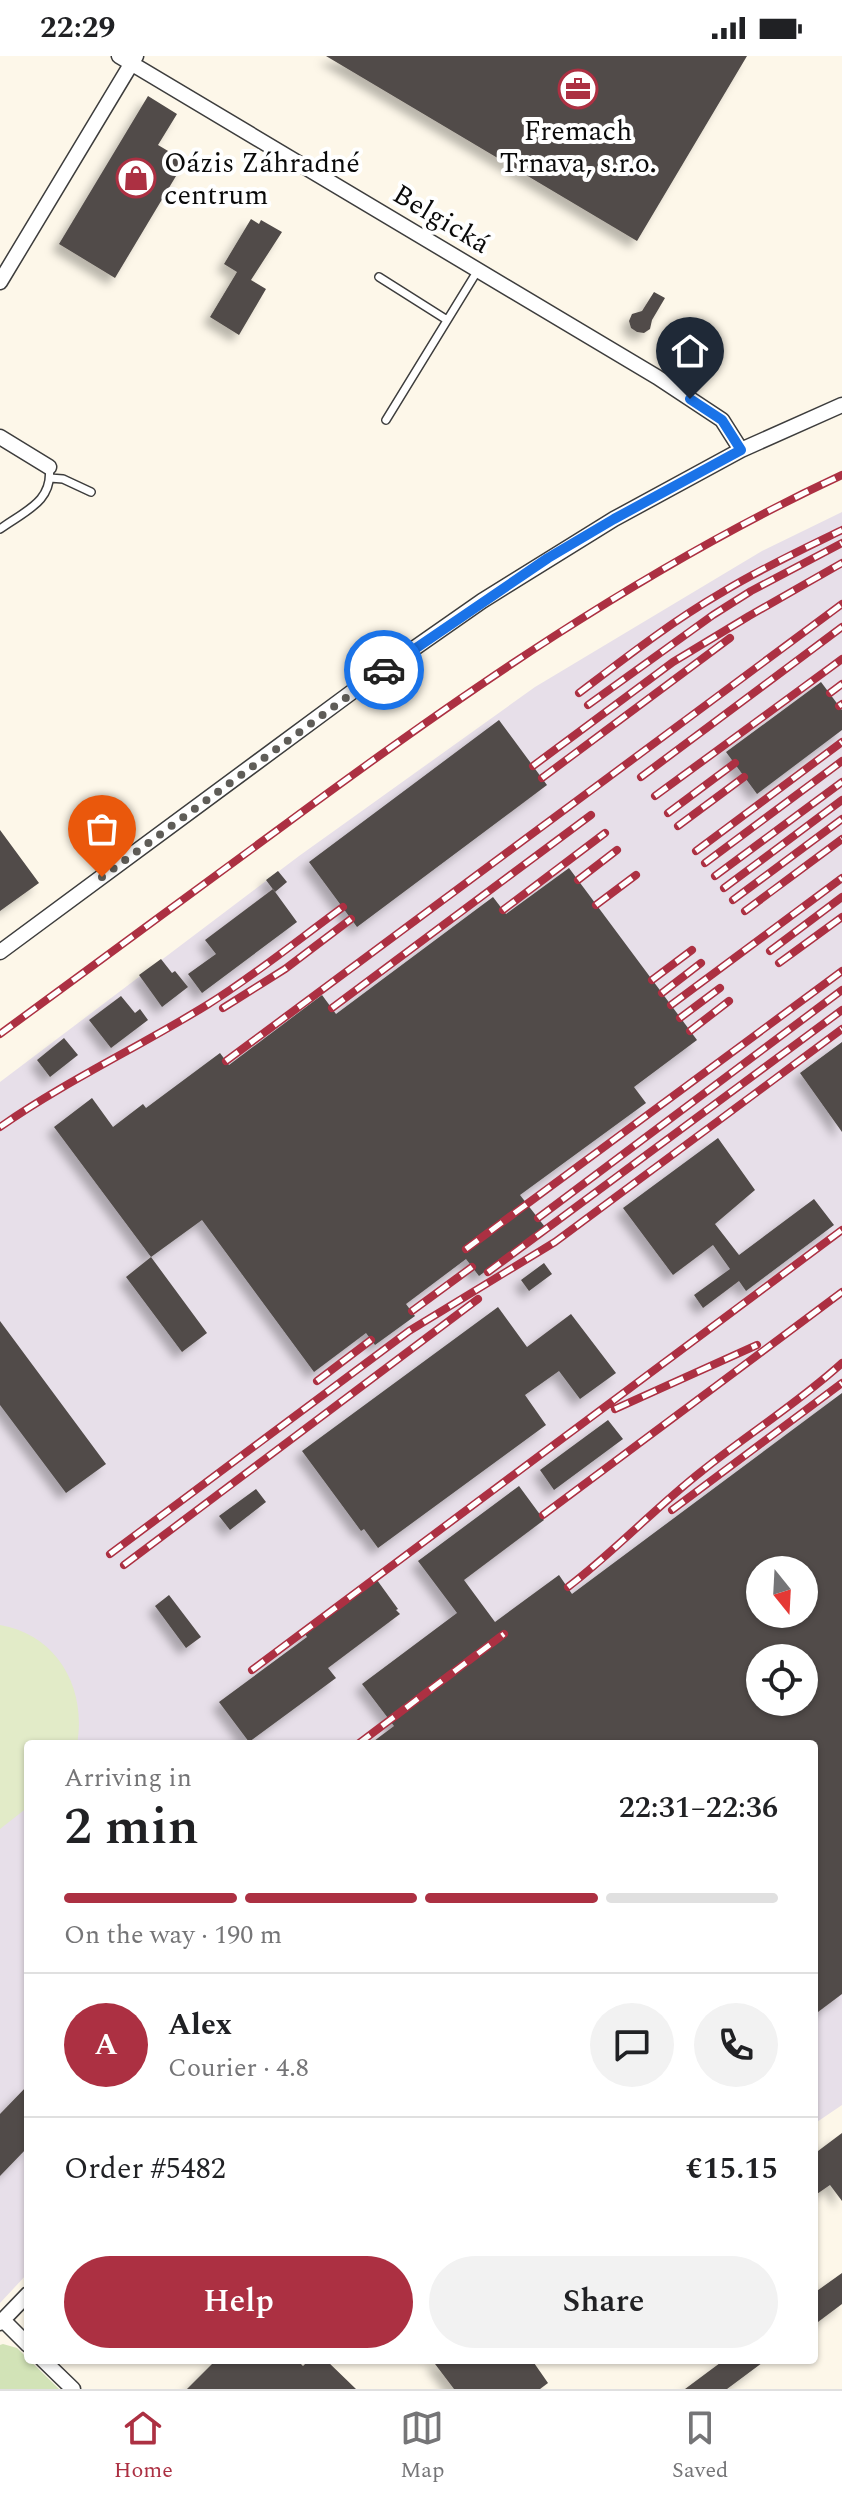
<!DOCTYPE html>
<html lang="en">
<head>
<meta charset="utf-8">
<style>
  :root { --surface:#fff; --page:#f2f2f2; --text:#202124; --muted:#757577; --line:#e0e0e0; --accent:#ac3042 }
  body { margin:0; font-family:Spectral,serif; background:var(--page); color:var(--text); height:100vh; display:flex; flex-direction:column; font-size:30px; white-space:nowrap }
  * { box-sizing:border-box; margin:0 }
  p { font-size:26px; color:var(--muted) }
  .icon { flex:none; width:44px; height:44px; fill:none; stroke:currentColor; stroke-width:2; stroke-linecap:round; stroke-linejoin:round }
  .map { position:relative; flex:1; overflow:hidden }
  .drawer { position:absolute; left:24px; top:1684px; width:794px; height:624px; display:flex; flex-direction:column; background:var(--surface); border-radius:8px; box-shadow:0 2px 6px #0004 }
  .drawer>* { flex:none }
  .needle { width:52px; rotate:162deg }
  .buttons { position:absolute; left:746px; top:1500px; display:grid; gap:16px }
  .buttons a { display:grid; place-items:center; width:72px; height:72px; border-radius:50%; background:var(--surface); box-shadow:0 2px 6px #0004; font-size:40px }
  .pin { position:absolute; display:grid; place-items:center; width:68px; height:68px; color:#fff; margin:-82px -34px; border-radius:50% 50% 50% 0; rotate:-45deg; box-shadow:0 0 8px #0007 }
  .pin .icon { rotate:45deg }
  .courier { position:absolute; display:grid; place-items:center; width:80px; height:80px; margin:-40px; border:6px solid #1a73e8; border-radius:50%; background:#fff; color:#222; box-shadow:0 2px 10px #0007 }
  .head em { font-style:normal; font-weight:600 }
  .head div { display:flex; flex-direction:column-reverse }
  .head { display:flex; align-items:center; justify-content:space-between; height:136px; padding:0 40px }
  h1 { font-size:52px; font-weight:600; line-height:60px }
  .bar { display:grid; grid-template-columns:repeat(4,1fr); gap:12px 8px; align-content:center; height:96px; padding:0 40px }
  .bar i { height:10px; border-radius:6px; background:var(--line) }
  .bar .on { background:var(--accent) }
  .bar p { grid-column:span 4 }
  .line { display:flex; align-items:center; gap:20px; padding:0 40px; border-top:2px solid var(--line) }
  .line div { flex:1 }
  .round { display:grid; place-items:center; flex:none; width:84px; height:84px; border-radius:42px; background:var(--page) }
  .button { display:flex; gap:16px; margin-top:auto; padding:16px 40px }
  .button a { flex:1; height:92px; border-radius:48px; background:var(--accent); color:#fff; font-size:32px; font-weight:600; line-height:92px; text-align:center }
  .button a+a { background:var(--page); color:var(--text) }
  .status { display:flex; justify-content:space-between; align-items:center; height:56px; padding:0 40px; background:var(--surface); direction:ltr }
  .status svg { height:22px; fill:currentColor }
  .tabs { display:flex; justify-content:space-around; align-items:center; height:112px; border-top:2px solid var(--line); background:var(--surface); font-size:22px; color:var(--muted) }
  .tabs a { display:grid; justify-items:center; gap:4px }
  .tabs .on { color:var(--accent) }
  .map>svg:first-child { display:block }
</style>
</head>
<body>
<div class="status"><b>22:29</b><svg viewBox="0 0 49 12"><path d="M0 12V9h3v3zM5 12V6h3v6zM10 12V3h3v9zM15 12V0h3v12zM26 1h20v11H26zM47 4h2v5h-2z"/></svg></div>
<div class="map">
<svg width="842" height="2333" viewBox="0 0 842 2333">
  <defs>
    <filter id="shadow"><feDropShadow dx="-7" dy="7" stdDeviation="4" flood-color="#0004"/></filter>
  </defs>
  <rect width="100%" height="100%" fill="#fdf7e9"/>
  <path fill="#e7dfe9" fill-rule="evenodd" d="M842 456V2049L814 2068V1688H28V2217L0 2247V1026L299 800 535 631 762 495ZM760 1514H804V1558H760ZM760 1602H804V1646H760Z"/>
  <path fill="#d2e3b7" d="M3 2288 17 2292 59 2333H0V2289Z"/>
  <path fill="#e2ebc8" d="M0 1569C58 1579 87 1633 77 1688H28V1751L0 1773Z"/>
  <path fill="#514b48" fill-rule="evenodd" filter="url(#shadow)" d="M326 0H747L637 185Z
    M148 40 177 58 158 89 185 105 115 222 59 188Z
    M251 163 259 168 261 164 282 176 251 224 266 233 239 279 210 261 237 216 224 208Z
    M654 236 665 242 652 264 650 273 644 277 637 276 631 272 629 265 632 258 642 255Z
    M821 626 842 654V674L757 738 726 696Z
    M499 664 547 729 357 871 309 806Z
    M0 774 39 827 0 855Z
    M569 812 697 984 634 1031 646 1047 520 1139 545 1171 479 1220 466 1203 406 1248 415 1260 375 1289 366 1277 314 1316 202 1164 151 1201 54 1071 92 1042 113 1071 143 1048 146 1052 220 997 229 1009 322 939 336 958 493 841 506 858Z
    M278 815 287 826 275 836 266 824Z
    M273 833 297 866 202 937 188 918 216 898 205 884Z
    M161 903 172 917 175 915 188 931 162 951 139 919Z
    M121 940 135 957 140 953 148 964 111 992 89 964Z
    M64 982 78 999 50 1021 37 1004Z
    M842 986V1076L800 1017Z
    M718 1082 755 1134 715 1168 739 1199 814 1143 834 1169 746 1235 739 1225 703 1252 694 1239 730 1213 713 1189 673 1219 623 1152Z
    M151 1201 207 1277 182 1296 126 1221Z
    M544 1207 552 1218 529 1235 521 1224Z
    M498 1251 527 1291 571 1258 616 1317 580 1343 559 1315 525 1339 546 1369 378 1492 364 1473 361 1475 302 1395Z
    M0 1265 106 1408 66 1437 0 1349Z
    M842 1337V1938L814 1959V1688H370L394 1670 362 1628 457 1557 418 1505 519 1430 544 1464 464 1524 495 1566 559 1519 572 1538ZM760 1514H804V1558H760ZM760 1602H804V1646H760Z
    M608 1364 623 1383 554 1434 540 1414Z
    M256 1433 266 1446 230 1474 219 1460Z
    M377 1524 398 1553 396 1554 400 1558 328 1612 336 1622 249 1686 219 1646 307 1581 305 1578Z
    M169 1539 201 1581 186 1592 155 1550Z
    M28 2029V2091L0 2120V2058Z
    M842 2077V2145L830 2129 814 2140V2098Z
    M842 2217V2248L814 2269V2237Z
    M216 2304H297L303 2310 309 2304H326L356 2333H187Z
    M432 2304H532L548 2327 540 2333H454Z
    M724 2304H766L727 2333H685Z"/>
  <g fill="none" stroke-linecap="round" stroke-linejoin="round">
    <g stroke="#3d3d3d" stroke-width="10">
      <path id="lane" d="M379 221 447 264
        M386 364 478 214
        M50 422 63 423 91 436
        M0 473C25 455 54 445 49 411"/>
    </g>
    <g stroke="#3d3d3d" stroke-width="17">
      <path id="street" d="M0 226 136 0
        M0 381 49 411
        M741 394 842 349
        M0 896 356 633 482 545 614 463 741 394 722 364 657 321 119 0
        M3 2264 28 2289
        M0 2267 28 2238
        M43 2304 73 2333"/>
    </g>
    <use href="#lane" stroke="#fff" stroke-width="7"/>
    <use href="#street" stroke="#fff" stroke-width="14"/>
    <g stroke="#ac3042" stroke-width="8">
      <path id="rail" d="M579 637C625 602 671 566 721 537 760 513 801 494 842 474
        M830 637 842 628
        M588 649 713 559 751 535 842 487
        M839 650 842 648
        M533 710 673 606 749 560 842 507
        M641 721 842 571
        M542 722 730 582
        M655 740 842 603
        M668 757 735 707
        M678 770 744 721
        M696 795 842 686
        M705 807 842 705
        M715 820 842 726
        M578 824 617 794
        M724 832 842 744
        M733 844 842 763
        M596 849 636 819
        M503 854 605 777
        M745 855 842 783
        M770 895 842 841
        M779 907 842 861
        M652 924 692 894
        M662 937 701 907
        M671 949 842 822
        M223 952 285 913 351 863
        M332 952 591 759
        M680 962 720 932
        M690 975 729 945
        M0 978C94 909 189 839 283 770 460 639 642 512 842 419
        M226 1005 842 548
        M0 1071C66 1025 139 991 207 949 255 919 298 884 343 851
        M538 1162 842 934
        M466 1193 842 915
        M488 1216 842 954
        M412 1255 472 1211
        M317 1325 371 1284
        M615 1353 757 1289
        M672 1454 842 1327
        M543 1459 842 1236
        M110 1498 409 1275 555 1186 842 973
        M124 1509 478 1243
        M568 1531C615 1495 655 1452 702 1415 748 1378 798 1347 842 1307
        M252 1614 842 1174
        M358 1688 504 1578"/>
    </g>
    <use href="#rail" stroke="#fff" stroke-width="5" stroke-dasharray="15" stroke-linecap="butt"/>
  </g>
  <g fill="none" stroke-linecap="round" stroke-linejoin="round">
    <path stroke="#5f5d58" stroke-width="8" stroke-dasharray="0 14.4" d="M102 821 384 614"/>
    <path stroke="#1a73e8" stroke-width="10" d="M384 614 548 502 614 463 741 394 722 364 690 343"/>
  </g>
  <defs>
    <g id="office-ring" transform="scale(2)"><circle r="9.5" fill="#fff" stroke="#ac3042" stroke-width="1.5"/><path d="M-6-3h4V-5.5h4V-3h4V5H-6ZM-1-4.5V-3h2v-1.5ZM-6 0V1H6V0Z" fill="#ac3042"/></g>
    <g id="shop-ring" transform="scale(2)"><circle r="9.5" fill="#fff" stroke="#ac3042" stroke-width="1.5"/><path d="M-5-2.5h2.3a2.7 3.5 0 0 1 5.4 0H5L5.5 6h-11ZM-1.5-2.5h3a1.5 2.3 0 0 0-3 0Z" fill="#ac3042"/></g>
  </defs>
  <g fill-rule="evenodd">
    <use href="#office-ring" x="578" y="33"/>
    <use href="#shop-ring" x="136" y="122"/>
  </g>
  <g text-anchor="middle" stroke-width="8" stroke-linejoin="round" paint-order="stroke">
    <g font-size="28" fill="#0a0a0a" stroke="#fff">
      <text x="578" y="84">Fremach<tspan x="578" dy="32">Trnava, s.r.o.</tspan></text>
      <text x="164" y="116" text-anchor="start">Oázis Záhradné<tspan x="164" dy="32">centrum</tspan></text>
    </g>
    <g font-size="28" fill="#0a0a0a" stroke="#fff">
      <text transform="translate(442 162) rotate(31)" y="10">Belgická</text>
    </g>
  </g>
</svg>
<div class="buttons">
<a><svg class="needle" viewBox="-14 -14 28 28"><path d="M0-13l5 13h-10z" fill="#e53935"/><path d="M0 13l5-13h-10z" fill="#757577"/></svg></a>
<a><svg class="icon" aria-label="locate" viewBox="0 0 24 24"><circle cx="12" cy="12" r="6"/><path d="M12 2v4M12 18v4M2 12h4M18 12h4"/></svg></a>
</div>
<div class="pin" style="left:102px;top:821px;background:#ea580c"><svg class="icon" aria-label="bag" viewBox="0 0 24 24"><path d="M5 8h14l-1 12H6zM9 8a3 3 0 0 1 6 0"/></svg></div>
<div class="pin" style="left:690px;top:343px;background:#1f2937"><svg class="icon" aria-label="home" viewBox="0 0 24 24"><path d="M3 11l9-7 9 7M6 9v11h12V9"/></svg></div>
<div class="courier" style="left:384px;top:614px"><svg class="icon" aria-label="car" viewBox="0 0 24 24"><path d="M5 17H2v-5l4-1 3-4h7l3 4 3 1v5h-3M9 17h6M6 11h13"/><circle cx="7" cy="17" r="2"/><circle cx="17" cy="17" r="2"/></svg></div>
<section class="drawer">
<div class="head"><div><h1>2 min</h1><p>Arriving in</p></div><em>22:31–22:36</em></div>
<div class="bar"><i class="on"></i><i class="on"></i><i class="on"></i><i></i><p>On the way · 190 m</p></div>
<div class="line" style="height:144px"><b class="round" style="background:var(--accent);color:#fff">A</b><div><b>Alex</b><p>Courier · 4.8</p></div><a class="round"><svg class="icon" aria-label="chat" viewBox="0 0 24 24"><path d="M4 5h16v11H9l-5 4z"/></svg></a><a class="round"><svg class="icon" aria-label="phone" viewBox="0 0 24 24"><path d="M5 4h4l2 5-3 2q2 4 5 5l2-3 5 2v4C11 20 4 13 5 4z"/></svg></a></div>
<div class="line" style="height:104px"><div>Order #5482</div><b>€15.15</b></div>
<div class="button"><a>Help</a><a>Share</a></div>
</section>
</div>
<nav class="tabs">
<a class="on"><svg class="icon" aria-label="home" viewBox="0 0 24 24"><path d="M3 11l9-7 9 7M6 9v11h12V9"/></svg>Home</a>
<a><svg class="icon" aria-label="map" viewBox="0 0 24 24"><path d="M3 6l6-2 6 2 6-2v14l-6 2-6-2-6 2zM9 4v14M15 6v14"/></svg>Map</a>
<a><svg class="icon" aria-label="saved" viewBox="0 0 24 24"><path d="M7 4h10v16l-5-4-5 4z"/></svg>Saved</a>
</nav>
</body>
</html>
